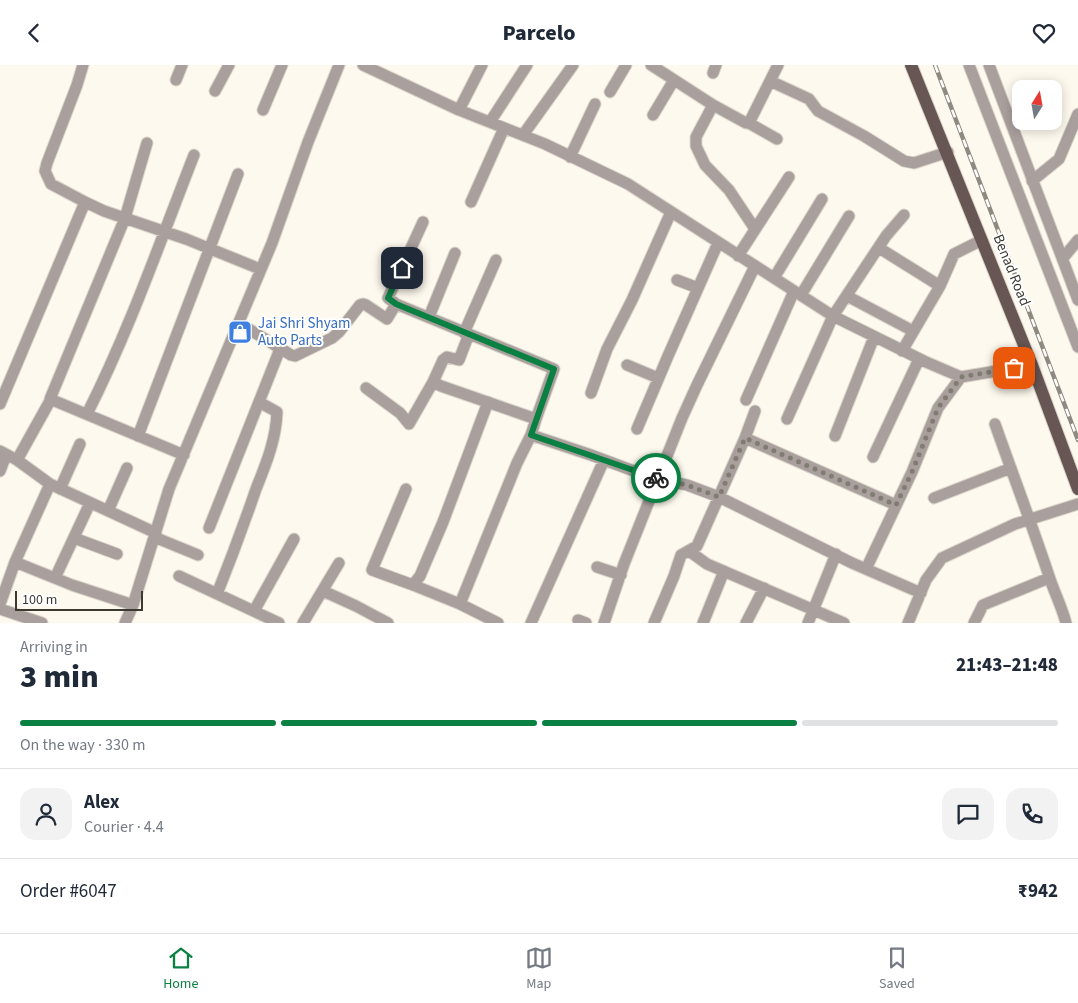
<!DOCTYPE html>
<html lang="en">
<head>
<meta charset="utf-8">
<style>
  :root { --surface:#fff; --page:#f2f2f3; --text:#1f2937; --muted:#747a83; --line:#e0e1e3; --accent:#0b8043 }
  body { margin:0; font-family:"Source Sans 3",sans-serif; background:var(--page); color:var(--text); height:100vh; display:flex; flex-direction:column; font-size:19px; white-space:nowrap }
  * { box-sizing:border-box; margin:0 }
  p { font-size:16px; color:var(--muted) }
  .icon { flex:none; width:28px; height:28px; fill:none; stroke:currentColor; stroke-width:2; stroke-linecap:round; stroke-linejoin:round }
  .map { position:relative; height:558px; overflow:hidden }
  .drawer { display:flex; flex-direction:column; background:var(--surface); flex:1 }
  .drawer>* { flex:none }
  .needle { width:32px; rotate:11deg }
  .tools { position:absolute; left:1012px; top:15px; display:grid; gap:10px }
  .tools a { display:grid; place-items:center; width:50px; height:50px; border-radius:10px; background:var(--surface); box-shadow:0 2px 12px #0003; font-size:25px }
  .scale { position:absolute; left:15px; bottom:12px; width:128px; box-sizing:border-box; padding-left:5px; border:2px solid #3c3931; border-top:0; font-size:14px; line-height:18px; white-space:nowrap; color:#3c3931; -webkit-text-stroke:4px #fff; paint-order:stroke }
  .pin { position:absolute; display:grid; place-items:center; width:42px; height:42px; color:#fff; margin:-21px; border-radius:10px; box-shadow:0 2px 8px #0006 }
  .courier { position:absolute; display:grid; place-items:center; width:50px; height:50px; margin:-25px; border:4px solid #0b8043; border-radius:50%; background:#fff; color:#222; box-shadow:0 1px 6px #0007 }
  .headline em { font-style:normal; font-weight:800 }
  .headline div { display:flex; flex-direction:column-reverse }
  .headline { display:flex; align-items:center; justify-content:space-between; height:85px; padding:0 20px }
  h1 { font-size:32px; font-weight:800; line-height:38px }
  .bar { display:grid; grid-template-columns:repeat(4,1fr); gap:8px 5px; align-content:center; height:60px; padding:0 20px }
  .bar i { height:6px; border-radius:4px; background:var(--line) }
  .bar .active { background:var(--accent) }
  .bar p { grid-column:span 4 }
  .line { display:flex; align-items:center; gap:12px; padding:0 20px; border-top:1px solid var(--line) }
  .line div { flex:1 }
  .round { display:grid; place-items:center; flex:none; width:52px; height:52px; border-radius:15px; background:var(--page) }
  header { display:flex; justify-content:space-between; align-items:center; height:65px; padding:0 20px; background:var(--surface); font-size:22px; font-weight:800 }
  .dock { display:flex; justify-content:space-around; align-items:center; height:70px; border-top:1px solid var(--line); background:var(--surface); font-size:14px; color:var(--muted) }
  .dock a { display:grid; justify-items:center; gap:2px }
  .dock .active { color:var(--accent) }
  .map>svg:first-child { display:block }
</style>
</head>
<body>
<header><svg class="icon" aria-label="back" viewBox="0 0 24 24"><path d="M15 5l-7 7 7 7"/></svg>Parcelo<svg class="icon" aria-label="heart" viewBox="0 0 24 24"><path d="M12 20l-8-8c-3-5 5-10 8-4 3-6 11-1 8 4z"/></svg></header>
<div class="map">
<svg width="1078" height="558" viewBox="0 0 1078 558">
  <rect width="100%" height="100%" fill="#fef9ee"/>
  <g fill="none" stroke-linecap="round" stroke-linejoin="round">
    <g stroke="#dbd6cc" stroke-width="13">
      <path id="minor" d="M83 0 77 20 47 98 45 106 51 119 85 137 104 146 186 174 260 204
        M363 0 459 45 545 79 628 119 833 251 926 297 961 312 1032 300
        M651 0 713 40 746 58 750 56 778 0
        M969 0 1078 282
        M989 0 1078 235
        M713 8 716 0
        M176 15 182 0
        M770 16 809 34 818 46 864 71 904 96 914 98 948 87
        M215 26 229 0
        M610 27 626 0
        M713 40 696 72V81L705 100 729 125 755 164
        M263 45 282 0
        M459 45 482 0
        M653 50 674 15
        M490 57 527 0
        M747 57 777 74
        M523 70 573 0
        M147 78 125 153 50 334 184 390
        M570 92 595 39
        M1032 116 1059 94 1078 49
        M471 137 504 63
        M879 183 940 221
        M738 191 789 112
        M1063 193 1078 175
        M774 213 822 134
        M677 215 698 223
        M801 230 849 151
        M847 231 913 266
        M396 239 388 233 423 157
        M429 252 455 188
        M239 258 291 290 295 291 332 273 339 267 360 240 363 239 366 240 387 254 396 239 469 269 459 295 447 292 443 295 433 317 441 321 536 354 531 370 591 390 650 412 687 420 719 432 852 498 921 528
        M464 268 496 195
        M469 269 554 304 536 354
        M902 286 940 221 954 189 982 175
        M627 300 658 313
        M366 323 400 348 409 359 433 317
        M591 328 607 284 632 235 671 147
        M746 335 794 226
        M0 339 85 137
        M87 349C129 266 160 177 194 90
        M787 354 833 251 886 171 904 150
        M995 359C1013 410 1032 460 1049 511 1054 527 1062 542 1066 558
        M637 364 668 291 718 178
        M138 371 238 109
        M835 371 874 272
        M745 373 755 346
        M0 386 17 395 50 419 156 468
        M873 392 919 294
        M17 395 51 334
        M0 406 6 390
        M60 424 80 379
        M406 424 372 505 413 520 420 511 443 457 488 337
        M934 433 1011 403
        M108 446 127 403
        M209 463 280 284
        M154 472 198 490
        M74 473 117 489
        M689 486 707 499 844 558
        M15 497 72 520 133 540
        M597 502 621 510
        M866 504 912 407 938 343 961 312
        M179 511 279 558
        M55 513 90 438
        M413 520 460 539 517 398 531 370
        M323 526 356 541 388 558
        M217 529C231 494 244 459 256 424 266 399 276 375 277 347L259 337
        M0 539 15 497 50 419
        M460 539 498 558
        M0 544 42 558
        M254 546 294 474
        M578 555 586 558
        M125 558 133 540 169 424 272 178 308 77 339 0
        M303 558 339 498
        M531 558 604 395
        M604 558 624 499 682 353 697 320 755 201
        M654 558 674 511 681 490 697 481 745 373 896 440
        M703 558 724 506
        M746 558 764 523
        M808 558 836 489
        M908 558 926 515 942 493 1015 459 1078 439
        M974 558 983 540 1049 513"/>
    </g>
    <g stroke="#dbd6cc" stroke-width="14">
      <path id="major" d="M911 0 1032 300 1078 424"/>
    </g>
    <use href="#minor" stroke="#a99f9d" stroke-width="11"/>
    <use href="#major" stroke="#675653" stroke-width="12"/>
    <g stroke="#8e8a81" stroke-width="4.5">
      <path id="rail" d="M935 0 1078 375"/>
    </g>
    <use href="#rail" stroke="#fff" stroke-width="2.5" stroke-dasharray="8" stroke-linecap="butt"/>
  </g>
  <g fill="none" stroke-linecap="round" stroke-linejoin="round">
    <path stroke="#807c73" stroke-width="5" stroke-dasharray="0 9" d="M656 413 687 420 719 432 745 373 896 440 912 407 938 343 961 312 1014 303"/>
    <path stroke="#0b8043" stroke-width="6" d="M402 203 388 233 396 239 554 304 531 370 656 413"/>
  </g>
  <defs>
    <g id="shop-square" transform="scale(1.25)"><rect x="-9" y="-9" width="18" height="18" rx="4" fill="#3f7fe0" stroke="#fff"/><path d="M-5-2.5h2.3a2.7 3.5 0 0 1 5.4 0H5L5.5 6h-11ZM-1.5-2.5h3a1.5 2.3 0 0 0-3 0Z" fill="#fff"/></g>
  </defs>
  <g fill-rule="evenodd">
    <use href="#shop-square" x="240" y="267"/>
  </g>
  <g text-anchor="middle" stroke-width="4" stroke-linejoin="round" paint-order="stroke">
    <g font-size="15" fill="#3c3931" stroke="#fff">
      <text transform="translate(1012 205) rotate(68)" y="5">Benad Road</text>
    </g>
    <g font-size="15" fill="#366cbe" stroke="#fff" text-anchor="start">
      <text x="258" y="263">Jai Shri Shyam<tspan x="258" dy="17">Auto Parts</tspan></text>
    </g>
  </g>
</svg>
<div class="tools">
<a><svg class="needle" viewBox="-14 -14 28 28"><path d="M0-13l5 13h-10z" fill="#e53935"/><path d="M0 13l5-13h-10z" fill="#747a83"/></svg></a>
</div>
<div class="scale">100 m</div>
<div class="pin" style="left:1014px;top:303px;background:#ea580c"><svg class="icon" aria-label="bag" viewBox="0 0 24 24"><path d="M5 8h14l-1 12H6zM9 8a3 3 0 0 1 6 0"/></svg></div>
<div class="pin" style="left:402px;top:203px;background:#1f2937"><svg class="icon" aria-label="home" viewBox="0 0 24 24"><path d="M3 11l9-7 9 7M6 9v11h12V9"/></svg></div>
<div class="courier" style="left:656px;top:413px"><svg class="icon" aria-label="bike" viewBox="0 0 24 24"><circle cx="6" cy="16" r="4"/><circle cx="18" cy="16" r="4"/><path d="M6 16l4-8h5l3 8M10 8l3 8H6M13 5h3"/></svg></div>
</div>
<section class="drawer">
<div class="headline"><div><h1>3 min</h1><p>Arriving in</p></div><em>21:43–21:48</em></div>
<div class="bar"><i class="active"></i><i class="active"></i><i class="active"></i><i></i><p>On the way · 330 m</p></div>
<div class="line" style="height:90px"><a class="round"><svg class="icon" aria-label="person" viewBox="0 0 24 24"><circle cx="12" cy="8" r="4"/><path d="M4 21q1-7 8-7t8 7"/></svg></a><div><b>Alex</b><p>Courier · 4.4</p></div><a class="round"><svg class="icon" aria-label="chat" viewBox="0 0 24 24"><path d="M4 5h16v11H9l-5 4z"/></svg></a><a class="round"><svg class="icon" aria-label="phone" viewBox="0 0 24 24"><path d="M5 4h4l2 5-3 2q2 4 5 5l2-3 5 2v4C11 20 4 13 5 4z"/></svg></a></div>
<div class="line" style="height:65px"><div>Order #6047</div><b>₹942</b></div>
</section>
<nav class="dock">
<a class="active"><svg class="icon" aria-label="home" viewBox="0 0 24 24"><path d="M3 11l9-7 9 7M6 9v11h12V9"/></svg>Home</a>
<a><svg class="icon" aria-label="map" viewBox="0 0 24 24"><path d="M3 6l6-2 6 2 6-2v14l-6 2-6-2-6 2zM9 4v14M15 6v14"/></svg>Map</a>
<a><svg class="icon" aria-label="saved" viewBox="0 0 24 24"><path d="M7 4h10v16l-5-4-5 4z"/></svg>Saved</a>
</nav>
</body>
</html>
